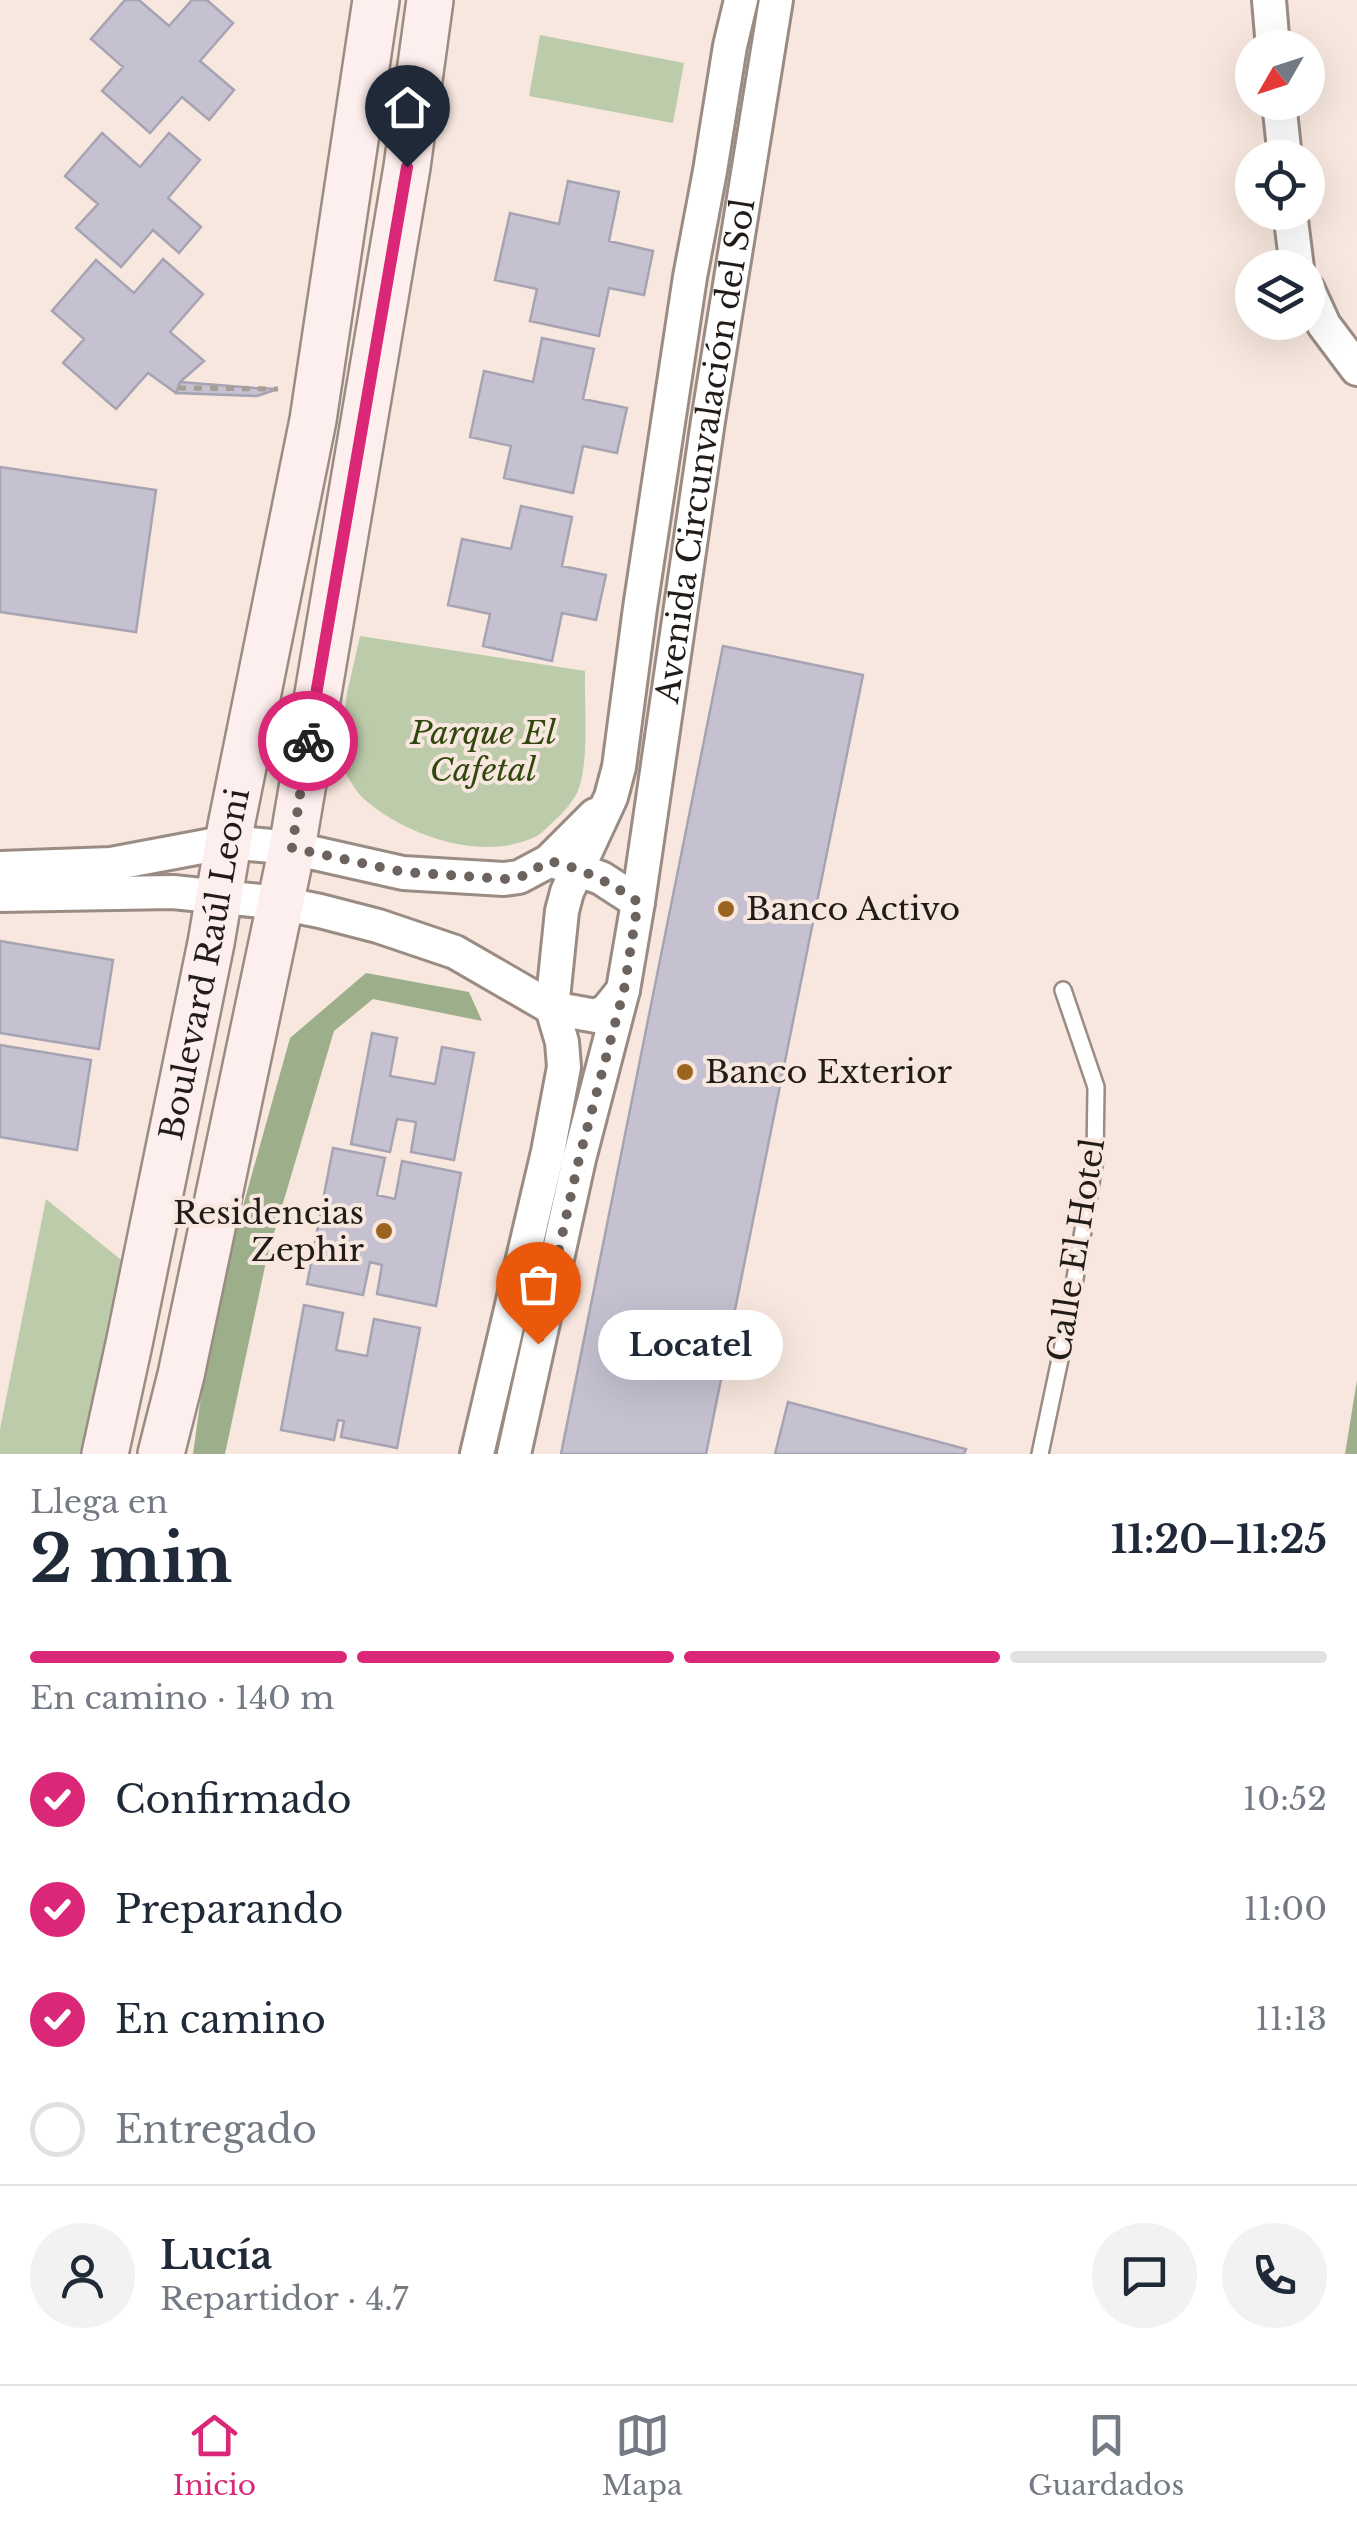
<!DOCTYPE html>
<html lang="es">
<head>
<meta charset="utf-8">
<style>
  :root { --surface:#fff; --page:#f2f2f3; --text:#1f2937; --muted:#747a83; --line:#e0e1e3; --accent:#db2777 }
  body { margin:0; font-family:"Libre Baskerville",serif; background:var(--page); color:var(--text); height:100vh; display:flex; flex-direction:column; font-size:38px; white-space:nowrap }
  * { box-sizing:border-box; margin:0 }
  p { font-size:32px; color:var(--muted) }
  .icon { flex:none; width:55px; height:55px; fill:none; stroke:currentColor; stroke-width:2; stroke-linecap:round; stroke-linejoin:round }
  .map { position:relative; height:1454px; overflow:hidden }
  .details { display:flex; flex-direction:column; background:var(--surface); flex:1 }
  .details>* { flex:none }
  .needle { width:65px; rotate:231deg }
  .controls { position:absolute; left:1235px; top:30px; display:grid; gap:20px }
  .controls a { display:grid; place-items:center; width:90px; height:90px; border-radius:50%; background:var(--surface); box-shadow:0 10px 40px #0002; font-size:50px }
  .pin { position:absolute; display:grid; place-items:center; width:85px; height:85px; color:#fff; margin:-102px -42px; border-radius:50% 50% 50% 0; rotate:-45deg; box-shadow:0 0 10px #0007 }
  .pin .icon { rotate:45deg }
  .courier { position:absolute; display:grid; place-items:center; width:100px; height:100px; margin:-50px; border:8px solid #db2777; border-radius:50%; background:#fff; color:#222; box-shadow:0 2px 12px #0007 }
  .bubble { position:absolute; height:70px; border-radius:35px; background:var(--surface); box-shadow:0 10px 40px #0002; font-size:32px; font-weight:700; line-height:70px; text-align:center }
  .head em { font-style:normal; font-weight:700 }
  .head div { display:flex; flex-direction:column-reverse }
  .head { display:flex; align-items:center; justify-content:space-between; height:170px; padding:0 30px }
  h1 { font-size:65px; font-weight:700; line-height:75px }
  .bar { display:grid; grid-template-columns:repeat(4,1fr); gap:15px 10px; align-content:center; height:120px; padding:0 30px }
  .bar i { height:12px; border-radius:8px; background:var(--line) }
  .bar .on { background:var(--accent) }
  .bar p { grid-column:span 4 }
  .line { display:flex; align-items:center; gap:25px; padding:0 30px; border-top:2px solid var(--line) }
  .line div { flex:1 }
  .round { display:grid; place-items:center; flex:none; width:105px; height:105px; border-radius:52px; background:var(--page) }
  ol { padding:0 30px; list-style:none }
  li { display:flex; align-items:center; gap:30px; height:110px }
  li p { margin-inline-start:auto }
  li .icon { padding:10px; border-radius:50%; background:var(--accent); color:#fff; stroke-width:4 }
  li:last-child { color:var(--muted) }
  li i { width:55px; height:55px; border:5px solid var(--line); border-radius:50% }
  .dock { display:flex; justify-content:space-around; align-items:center; height:140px; border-top:2px solid var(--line); background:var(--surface); font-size:28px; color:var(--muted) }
  .dock a { display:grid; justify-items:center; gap:5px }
  .dock .on { color:var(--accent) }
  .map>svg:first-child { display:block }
</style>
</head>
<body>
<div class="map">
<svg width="1357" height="1454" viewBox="0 0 1357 1454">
  <rect width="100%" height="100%" fill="#f7e7de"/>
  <path fill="#bcccaa" d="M540 35 684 63 673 123 529 96Z
    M360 636 585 671C584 704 590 764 577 793 571 804 562 814 553 822 547 827 542 834 535 837 482 862 406 836 364 799 354 790 346 773 338 761L347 693Z
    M46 1199 136 1272 94 1454H0V1429Z"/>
  <path fill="#9daf8a" d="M366 973 469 992 482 1021 373 999 334 1031 267 1257 225 1454H193L212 1317 290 1038Z
    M1357 1380V1454H1345Z"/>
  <path fill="#c5c1d1" stroke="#a6a3b2" stroke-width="2.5" d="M125 0H139L169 26 192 0H207L233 23 200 61 234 90 209 120 182 97 150 133 102 91 123 67 91 39Z
    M102 133 140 167 169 133 200 160 168 198 201 227 179 253 153 230 121 267 76 228 98 204 65 176Z
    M568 181 619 192 609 241 653 251 644 295 609 288 599 336 530 321 537 289 495 280 510 213 559 224Z
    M163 259 203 294 170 332 204 361 180 382 176 393 148 373 116 409 63 363 84 339 52 311 96 260 134 293Z
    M542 338 594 349 583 399 627 408 617 453 583 446 573 493 504 478 511 446 470 437 484 371 533 382Z
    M180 382 255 388 278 389 257 396 176 393Z
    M0 467 156 490 136 632 0 612Z
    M521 506 572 517 562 566 606 575 596 620 562 613 552 661 483 646 490 614 448 605 462 539 511 549Z
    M723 646 863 675 818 897 706 1454H561Z
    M0 941 113 960 99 1049 0 1033Z
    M372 1033 397 1038 390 1076 435 1084 442 1047 474 1053 454 1160 411 1152 416 1122 397 1119 390 1152 351 1144Z
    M0 1045 91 1060 77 1150 0 1137Z
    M333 1148 385 1158 377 1195 395 1199 402 1161 461 1173 436 1306 377 1294 382 1265 370 1262 363 1295 307 1284Z
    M304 1305 343 1313 336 1350 367 1356 374 1319 420 1328 397 1448 341 1437 344 1421 338 1420 334 1440 281 1430Z
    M788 1402 966 1449 964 1454H775Z"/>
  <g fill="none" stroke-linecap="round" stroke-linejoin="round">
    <g stroke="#9a8c83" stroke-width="20">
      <path id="lane" d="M1040 1454 1067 1326 1095 1159 1096 1087 1063 990"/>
    </g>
    <g stroke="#9a8c83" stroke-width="38">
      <g id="street">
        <path d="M1269 0 1273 48"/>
        <path d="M1279 102 1285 158"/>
        <path d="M1290 212 1297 268"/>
        <path d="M1308 290 1324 325 1357 369"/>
        <path d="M558 863 601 878 638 902"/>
        <path d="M0 868 111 864 228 842 292 848 403 873 504 879 519 877 549 861 595 815"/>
        <path d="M0 895 173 892 280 903 320 911 378 926 455 952 552 1008 596 1016 607 1010 623 990"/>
        <path d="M477 1454 548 1152 564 1067 562 1042 552 1008 562 911 567 892 611 797 619 767 640 608 690 277 710 171 730 46 741 0"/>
        <path id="s1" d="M514 1454 579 1159 623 990 638 902 708 421 776 0"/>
      </g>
    </g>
    <g stroke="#9a8c83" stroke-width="50">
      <g id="secondary">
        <path id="s2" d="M105 1454 129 1344 211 943 231 826 313 420 376 0"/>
        <path d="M161 1454 181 1375 292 848 407 167 430 0"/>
      </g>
    </g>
    <path stroke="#a99d96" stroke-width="5" stroke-dasharray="8 8" stroke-linecap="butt" d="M178 388 278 389"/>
    <use href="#lane" stroke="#fff" stroke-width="15"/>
    <use href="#street" stroke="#fff" stroke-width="32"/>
    <use href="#secondary" stroke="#fdefed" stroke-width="45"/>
  </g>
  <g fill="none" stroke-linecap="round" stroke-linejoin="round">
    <path stroke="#6d635e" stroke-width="10" stroke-dasharray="0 18" d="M308 741 292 848 403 872 504 879 519 878 549 861C582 868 611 883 638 902L624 990 579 1159 538 1344"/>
    <path stroke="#db2777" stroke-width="12" d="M308 741 407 167"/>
  </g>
  <g fill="#9b641e" stroke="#f7e7de" stroke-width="4">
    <circle cx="726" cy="909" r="10"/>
    <circle cx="685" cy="1072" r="10"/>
    <circle cx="384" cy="1231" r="10"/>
  </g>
  <g text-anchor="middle" stroke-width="8" stroke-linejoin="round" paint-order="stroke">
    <g font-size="32" fill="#221c19" stroke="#f7e7de">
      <text dy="11" stroke="none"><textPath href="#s1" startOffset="1022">Avenida Circunvalación del Sol</textPath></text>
      <text dy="11" stroke="none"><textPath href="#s2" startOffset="500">Boulevard Raúl Leoni</textPath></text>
      <text transform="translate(1076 1250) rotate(-81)" y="11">Calle El Hotel</text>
    </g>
    <g font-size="32" font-style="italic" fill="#31470d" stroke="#f7e7de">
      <text x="483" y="744">Parque El<tspan x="483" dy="37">Cafetal</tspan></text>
    </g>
    <g font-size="32" fill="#221c19" stroke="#f7e7de" text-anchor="start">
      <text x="746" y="920">Banco Activo</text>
      <text x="705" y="1083">Banco Exterior</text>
      <text x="364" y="1224" text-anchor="end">Residencias<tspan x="364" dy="37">Zephir</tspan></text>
    </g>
  </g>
</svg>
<div class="controls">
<a><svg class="needle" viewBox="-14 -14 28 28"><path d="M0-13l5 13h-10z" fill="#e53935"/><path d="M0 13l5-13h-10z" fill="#747a83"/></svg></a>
<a><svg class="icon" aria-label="locate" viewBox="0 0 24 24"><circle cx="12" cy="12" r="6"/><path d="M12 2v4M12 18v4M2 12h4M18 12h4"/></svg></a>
<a><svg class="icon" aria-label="layers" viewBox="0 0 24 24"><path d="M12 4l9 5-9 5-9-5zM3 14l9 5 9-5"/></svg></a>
</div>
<div class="pin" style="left:538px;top:1344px;background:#ea580c"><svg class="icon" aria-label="bag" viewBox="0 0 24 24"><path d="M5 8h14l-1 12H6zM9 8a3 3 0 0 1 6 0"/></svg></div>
<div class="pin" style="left:407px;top:167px;background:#1f2937"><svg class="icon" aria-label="home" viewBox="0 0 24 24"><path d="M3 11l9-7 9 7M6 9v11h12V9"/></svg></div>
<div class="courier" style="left:308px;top:741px"><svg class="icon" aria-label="bike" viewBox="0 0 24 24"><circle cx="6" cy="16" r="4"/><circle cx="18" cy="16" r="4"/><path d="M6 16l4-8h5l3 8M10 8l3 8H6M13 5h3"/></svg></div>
<div class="bubble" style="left:598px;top:1310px;width:185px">Locatel</div>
</div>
<section class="details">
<div class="head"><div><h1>2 min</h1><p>Llega en</p></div><em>11:20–11:25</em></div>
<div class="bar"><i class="on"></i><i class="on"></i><i class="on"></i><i></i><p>En camino · 140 m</p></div>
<ol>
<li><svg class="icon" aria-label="check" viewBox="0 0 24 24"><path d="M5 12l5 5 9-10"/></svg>Confirmado<p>10:52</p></li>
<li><svg class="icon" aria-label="check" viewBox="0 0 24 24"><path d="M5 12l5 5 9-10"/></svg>Preparando<p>11:00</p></li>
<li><svg class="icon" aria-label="check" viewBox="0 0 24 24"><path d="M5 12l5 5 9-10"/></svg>En camino<p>11:13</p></li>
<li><i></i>Entregado</li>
</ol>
<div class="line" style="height:180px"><a class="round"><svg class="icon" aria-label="person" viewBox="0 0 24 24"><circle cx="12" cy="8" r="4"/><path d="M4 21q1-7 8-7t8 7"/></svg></a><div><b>Lucía</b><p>Repartidor · 4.7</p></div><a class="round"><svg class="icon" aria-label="chat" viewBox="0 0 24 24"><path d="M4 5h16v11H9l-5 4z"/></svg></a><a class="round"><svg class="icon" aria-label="phone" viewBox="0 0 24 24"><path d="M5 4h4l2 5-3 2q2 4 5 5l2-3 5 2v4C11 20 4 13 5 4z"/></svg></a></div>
</section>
<nav class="dock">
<a class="on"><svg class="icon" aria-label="home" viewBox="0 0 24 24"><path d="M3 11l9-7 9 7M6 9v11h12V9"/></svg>Inicio</a>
<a><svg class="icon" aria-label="map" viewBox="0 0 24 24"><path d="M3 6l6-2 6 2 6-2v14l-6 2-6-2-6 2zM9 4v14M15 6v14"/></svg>Mapa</a>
<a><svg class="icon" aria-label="saved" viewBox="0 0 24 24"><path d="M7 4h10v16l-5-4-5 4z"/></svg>Guardados</a>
</nav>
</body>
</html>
